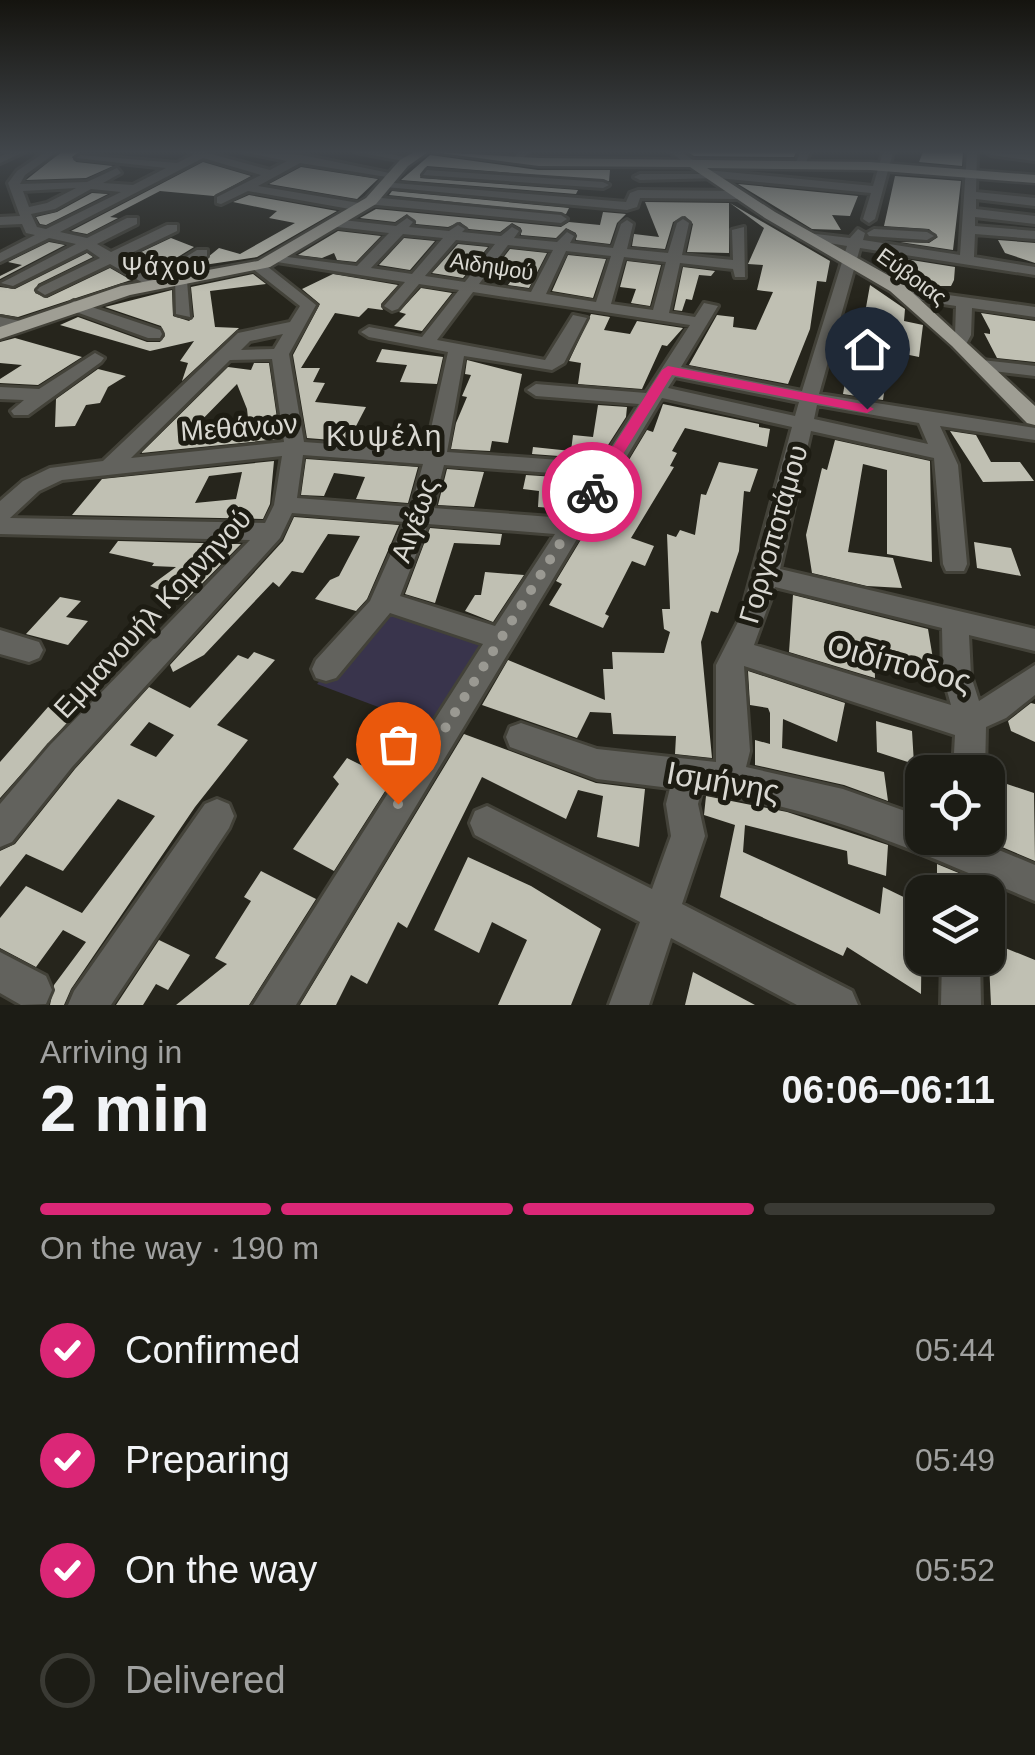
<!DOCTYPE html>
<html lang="en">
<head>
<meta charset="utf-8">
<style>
  :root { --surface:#1c1c15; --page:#25251e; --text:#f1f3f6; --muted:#a0a1a0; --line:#3a3a34; --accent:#db2777 }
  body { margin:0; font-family:Helvetica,sans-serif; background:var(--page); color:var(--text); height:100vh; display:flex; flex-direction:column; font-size:38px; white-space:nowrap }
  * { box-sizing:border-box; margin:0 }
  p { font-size:32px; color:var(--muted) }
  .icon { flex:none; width:55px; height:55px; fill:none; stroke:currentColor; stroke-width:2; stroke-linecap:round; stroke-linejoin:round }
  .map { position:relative; height:1005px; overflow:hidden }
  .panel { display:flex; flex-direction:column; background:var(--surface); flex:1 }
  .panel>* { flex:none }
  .buttons { position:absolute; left:905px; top:755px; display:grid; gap:20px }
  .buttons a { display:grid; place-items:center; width:100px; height:100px; border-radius:20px; background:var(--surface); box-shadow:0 5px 15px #0003,0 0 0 2px var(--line); font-size:50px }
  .pin { position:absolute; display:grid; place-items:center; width:85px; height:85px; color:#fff; margin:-102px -42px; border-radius:50% 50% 50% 0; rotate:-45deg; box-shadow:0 0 10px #0007 }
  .pin .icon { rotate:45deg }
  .courier { position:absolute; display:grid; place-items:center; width:100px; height:100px; margin:-50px; border:8px solid #db2777; border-radius:50%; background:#fff; color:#222; box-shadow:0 2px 12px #0007 }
  .overview em { font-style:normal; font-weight:600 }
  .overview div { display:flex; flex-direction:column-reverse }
  .overview { display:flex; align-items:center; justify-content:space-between; height:170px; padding:0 40px }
  h1 { font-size:65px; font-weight:600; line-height:75px }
  .bar { display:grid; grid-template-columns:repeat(4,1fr); gap:15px 10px; align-content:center; height:120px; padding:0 40px }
  .bar i { height:12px; border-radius:8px; background:var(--line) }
  .bar .active { background:var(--accent) }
  .bar p { grid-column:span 4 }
  ol { padding:0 40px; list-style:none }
  li { display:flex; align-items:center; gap:30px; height:110px }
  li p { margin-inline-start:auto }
  li .icon { padding:10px; border-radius:50%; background:var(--accent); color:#fff; stroke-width:4 }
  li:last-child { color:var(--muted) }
  li i { width:55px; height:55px; border:5px solid var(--line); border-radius:50% }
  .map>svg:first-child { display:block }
</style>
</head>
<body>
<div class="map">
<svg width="1035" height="1005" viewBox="0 0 1035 1005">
  <rect width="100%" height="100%" fill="#26251c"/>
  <path fill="#39344c" d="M385 606 493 641 437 729 317 684Z"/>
  <path fill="#c0c0b3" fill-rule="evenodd" d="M61 152H79L72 157 76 162 113 166 86 178 26 180Z
    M688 152H796L794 157 694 156Z
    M923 152H963L962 166 919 162Z
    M430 155 538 170H610L609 181 427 166 420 178 578 190 576 194 401 180Z
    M203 162 251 176 214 196 160 191 110 217 118 218 87 234 71 231Z
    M301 167 378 179 357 199 269 184Z
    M895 176 961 181 953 250 900 242 929 243 938 237 929 229 884 226Z
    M738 184 858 196 850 216 832 215 841 230 812 229Z
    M392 191 569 208 566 214 389 195Z
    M92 193 108 194 46 225 40 224 36 217 57 212Z
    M249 195 337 211 257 257 197 266 219 248 240 254 295 223 269 218 277 211 233 202Z
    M645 202 729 203V253L687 252 693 224 685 216 673 222 665 249 632 246 634 234 659 237Z
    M730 203 830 261 826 282 817 281 810 329 788 384 689 365 717 315 734 317 733 327 756 330 773 292 757 290 763 265 748 264 764 228Z
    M376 209 561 227 569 222 600 225 603 212 626 214 617 223 610 244 576 240V233L566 228 556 238 521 235V228L512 223 500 232 469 229 460 222 448 227 416 224 407 214 395 222 360 218Z
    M338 231 381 236 356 262 337 260 334 253 322 258 298 255Z
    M171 238 194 247 173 260 139 253Z
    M404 238 435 241 410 270 379 265Z
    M998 240 1035 243V263L1005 253Z
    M49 242 65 245 0 279V276L22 265 8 262Z
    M458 244 488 247 463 278 432 273Z
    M510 249 547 253 529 288 508 285 516 274 493 271Z
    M87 253 93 257 38 284 35 293 47 298 110 268 131 280 18 317 0 314V287L15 289Z
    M568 255 606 259 593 298 552 291Z
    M880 255 955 267 954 280 951 286H911L878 265Z
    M627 261 661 265 650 306 631 303 636 289 620 287Z
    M683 267 715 271 711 276 699 275 692 300 686 299 682 311 674 310Z
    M253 274 266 284 210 291 215 327 239 328 182 381 188 363 180 361 194 341 150 351 60 325 78 317 147 342H160L165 336 161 326 105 307 172 290 173 316 189 321 194 317 191 287Z
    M333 274 398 285 381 304 383 310 368 308 359 317 335 313 301 368H320L313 382 325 383 315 402 366 407 355 428 399 430 394 445 307 438 293 355 320 304 302 289Z
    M870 285 905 309 904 321 923 325 919 357 890 351 883 400 843 394 846 377 850 378 861 313H865Z
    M421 288 452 293 422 331 394 326 406 314 399 312Z
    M981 313 1035 321V362L997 358 984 333 990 334V330Z
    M591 314 610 317 604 330 630 334 637 321 683 328 667 346 662 345 642 389 578 384 581 363 569 361Z
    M15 338 82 357 38 385 0 383V379L22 365 0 363V342Z
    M382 349 443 357 437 384 400 382 407 365 376 362Z
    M467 360 522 374 508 443 492 441 490 451 451 449 456 423 467 397 462 396 471 375 465 374Z
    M254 363H269L280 439 141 453 228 367 251 370ZM237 384 247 409 249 427 229 432 189 433Z
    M98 369 126 376 108 387 100 403 86 405 75 426 55 427 56 399Z
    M663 404 759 424V427L770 429 767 447 685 428 672 451 677 453 670 466 674 467 631 538 654 546 645 566 632 561 605 614 609 616 603 628 549 605 562 584 556 581 647 430 653 432Z
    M598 405 627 407 626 417 599 459 532 454 533 447 571 451 573 435 593 437Z
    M950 431 976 435 991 462H1020L1034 481 983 482Z
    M835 440 930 461 932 562 887 554V470L863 464 848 552 893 558 902 588 867 586 812 573 806 535 822 468 827 470Z
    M306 459 418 467 408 503 356 499 365 477 334 473 324 496 301 495Z
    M274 461 270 504 263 519 72 515 102 479ZM242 472 236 499 195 503 209 476Z
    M719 462 758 469 750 492 744 491 739 551 718 613 711 611 701 642 712 758 675 754 676 736 613 734 611 713 590 712 577 738 482 705 508 660 605 700 603 669H613L612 652 664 653 670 632 664 629 662 609H670L667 534 676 537 680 530 695 535 701 494 706 495Z
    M447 469 484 472 474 507 438 505Z
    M526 475 585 479 566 509 538 507 539 491 523 489Z
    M294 517 399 525 367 599 356 611 315 599 330 580 339 576 360 536 328 534 303 573 292 571 279 587 273 582 204 655 173 672 170 665 283 541Z
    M430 528 502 534 500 545 454 543 435 603 405 594Z
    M118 541 241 544 185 601 150 586 176 567 152 566 154 563 109 553Z
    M974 542 1011 548 1021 576 977 568Z
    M485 572 524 575 493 622 465 611 475 595H481Z
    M793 595 928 629 934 665 901 657 900 652 874 645 875 678 789 652Z
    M60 597 81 601 66 617 88 621 68 645 26 634Z
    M254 652 275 660 217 725 248 740 195 807 71 989 64 1005H50L54 985 86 942 63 930 36 967 0 948V918L26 886 82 913 155 816 118 799 63 871 26 854 0 887V851L15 844 75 769 149 687 190 708 238 655 248 659ZM149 722 174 735 156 757 130 745Z
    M748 671 845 703 837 742 783 719 782 748 884 772 888 801 844 785 755 765V740L770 744V713L768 708 750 705Z
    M1031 703 1035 704V742L1011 731 1008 721Z
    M48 707 74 715 0 798V762Z
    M394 713 426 727 334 871 293 849 339 784 333 777 347 758 365 767 384 737 380 736Z
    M876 721 912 731 914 764 877 752Z
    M464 734 596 783 645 789 639 847 597 837 603 796 578 790 566 819 482 777 407 928 398 922 367 984 351 975 336 1005H300Z
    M989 778 1034 793 1035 861 995 844Z
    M706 796 787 812 888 845 886 876 848 864 847 851 745 825 743 852 880 914 883 887 922 906 921 994 847 947 843 956 720 897 735 825 704 815Z
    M468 857 531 886 601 929 571 1005H498L527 940 492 922 479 953 434 930Z
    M937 864 978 881 979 892H937Z
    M261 871 316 899 249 1005H176L227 964 215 958 251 901 244 897Z
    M159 940 190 955 168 990 156 984 143 1005H116Z
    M988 941 1035 960V1005H991Z
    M693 972 755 1005H685Z"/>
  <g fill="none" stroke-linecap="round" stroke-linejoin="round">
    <g stroke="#434239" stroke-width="6">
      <path id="minor" d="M11 152H24L0 163V156Z
        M45 152H57L25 175 20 184 87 182 117 168 121 173 103 183 133 185 166 168 76 158 81 155 177 163 193 155 189 152H204L270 170 287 161 243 152 302 155 399 175 393 178 300 163 258 186 365 204 367 207 361 211 248 191 221 204 217 203V197L261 175 203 158 60 232 87 238 127 218H137V224L97 244 111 252 167 225H177V231L121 258 152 278 197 250H207V256L152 288 110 264 45 295 37 290 40 287 100 258 87 249 13 286 1 283 76 244 49 238 0 262V253L35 235 26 233 22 224 0 225V217L20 216 8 183 17 171ZM76 188 47 203 29 207 23 191ZM91 189 121 192 46 229 37 227 31 214 55 209Z
        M356 152H381L414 159 409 162Z
        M518 152H529L520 162H512Z
        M670 152H682L698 164 689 166Z
        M800 152H810L805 165 800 168 795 165Z
        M883 152H893L875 219 869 223 863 219 871 193 718 178 640 180 634 177 640 174H701L706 170 873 186Z
        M967 152H977L976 192 1035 198V206L976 199V209L1035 216V224L975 217V226L1035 231V239L975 234 974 257 1035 267V275L860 248 819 394 1035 428V440L940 426 958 465 967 564 964 571H946L943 564 934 458 811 431 780 569 1035 629V651L969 635 971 676 979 701 1035 665V695L1006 718 986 727 985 772H953L955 735 744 666 750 751 746 767 843 789 922 817V838H970L1035 865V901C925 855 820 806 701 792L698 804 705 836 682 904 852 991 858 1005H797L671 938 649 1005H609L640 922 475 835 470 823 475 811 487 806 652 889 671 836 666 804 670 788 597 779 521 751 510 747 506 737 510 727 521 723 597 749 716 762V665L740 618 792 427 662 398 296 1005H253L483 644 390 613 336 678 326 681 316 678 312 669 316 660 370 601 405 522 292 513 280 538 72 767 12 842 0 847V804L50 745 250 540 0 534V501L23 481 50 468 103 461 238 333 290 322 300 306 253 269V263H263L316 305 289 354 304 442 426 451 448 352 369 337 361 332 369 327 422 337 459 290 419 284 398 309 392 311 384 306 405 282 277 262 270 258 272 255 357 266 389 233 329 226 328 223 334 219 396 226 407 218 413 222 409 227 449 231 458 225 465 229 462 232 501 236 512 227 519 231 514 238 557 242 567 232 574 236 570 243 613 248 621 224 627 220 633 224 627 249 668 253 677 223 683 219 689 223 682 255 733 260 732 230 744 227 745 277H735L733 269 680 263 669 313 695 317 704 303 718 306 681 367 802 391 847 246 799 238V232L850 238 858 229 865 233 863 240 960 255ZM403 234 443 238 412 274 371 268ZM456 240 495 244 465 282 425 276ZM508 245 553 250 531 292 479 284ZM566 251 611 256 596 302 546 294ZM624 257 666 262 653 310 611 304ZM473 292 690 325 646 393 536 384 527 390 536 396 639 404 601 463 447 452 464 356 552 370 564 363 587 318 573 315 545 360 437 340ZM283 334 274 349 241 350 250 341ZM272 359 284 442 131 458 230 360ZM675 377 799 402 795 416 668 388ZM817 405 919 423 928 444 814 419ZM303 455 423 464 411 507 297 498ZM282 456 274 505 265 523 10 518 39 491 62 480ZM444 465 592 476 565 518 433 508ZM428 524 555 534 495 626 400 596ZM775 587 942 628 943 676 951 705 754 645Z
        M986 152 1035 155V161L991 155Z
        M427 170 603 182 609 185 603 188 423 175Z
        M382 182 626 202 630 193 638 190 739 191 745 195 739 199 640 198 637 207 627 210 386 187Z
        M371 197 561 215 567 219 561 223 367 204V198Z
        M874 229 927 232 934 236 927 240 869 236 867 233Z
        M175 278 187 281 190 317 176 314Z
        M905 289 1035 307V317L972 308 971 335 965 346 959 347 951 342 955 335 956 306 900 297 897 294Z
        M74 301 160 330 162 334 160 338H148L68 309 66 306Z
        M0 317 25 322 27 325 19 330 0 327Z
        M95 353 104 358 101 362 28 415H14L11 411 24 400 0 399V387L39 389Z
        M982 360 1035 366V376L976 369V361Z
        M0 630 39 642 43 650 39 658 29 662 0 654Z
        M217 799 229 804 234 816 229 828 111 1005H68L74 991 205 804Z
        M0 952 46 976 52 990 46 1004 21 1005 0 993Z
        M942 958H980L981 1005H941Z"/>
    </g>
    <g stroke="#434239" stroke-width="5">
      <path id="major" d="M414 152H428L408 166 376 204 270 267 130 295 0 339V327L121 286 258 261 366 198 400 160Z
        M433 152 539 158 870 162 1035 175V183L870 170 707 168 775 212 902 283 1035 406V425L1027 423 952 346 890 291 765 218 690 167 539 166Z"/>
    </g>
    <use href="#minor" fill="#62625d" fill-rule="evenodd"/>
    <use href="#major" fill="#9f9e94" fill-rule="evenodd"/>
  </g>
  <linearGradient id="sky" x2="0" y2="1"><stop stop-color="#15140f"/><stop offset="0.52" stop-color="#41464b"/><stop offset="1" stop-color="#41464b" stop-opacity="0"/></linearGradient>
  <rect width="1035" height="292" fill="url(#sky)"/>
  <path fill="#db2777" d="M668 366 867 405 874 409 867 413 672 375 597 496H586V489L662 370Z"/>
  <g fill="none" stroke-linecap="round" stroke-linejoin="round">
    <path stroke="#9a9992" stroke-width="10" stroke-dasharray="0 18" d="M398 804 592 492"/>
  </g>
  <g text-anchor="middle" stroke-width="10" stroke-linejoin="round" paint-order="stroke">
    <g font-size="22" fill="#d9d8d2" stroke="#1d1c13">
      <text transform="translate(492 266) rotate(9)" y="8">Αιδηψού</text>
      <text transform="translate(912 276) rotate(36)" y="8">Εύβοιας</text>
    </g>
    <g font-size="25" letter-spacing="2.5" fill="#d9d8d2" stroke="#1d1c13">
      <text x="165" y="275">Ψάχου</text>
    </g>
    <g font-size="28" fill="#d9d8d2" stroke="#1d1c13">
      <text transform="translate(239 427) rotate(-4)" y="10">Μεθάνων</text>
      <text transform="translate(414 520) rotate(-70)" y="10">Αιγέως</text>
      <text transform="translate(773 534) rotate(-74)" y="10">Γοργοποτάμου</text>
      <text transform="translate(152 613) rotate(-47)" y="10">Εμμανουήλ Κομνηνού</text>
    </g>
    <g font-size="30" letter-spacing="2.5" fill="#d9d8d2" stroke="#1d1c13">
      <text x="385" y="446">Κυψέλη</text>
    </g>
    <g font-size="32" fill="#d9d8d2" stroke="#1d1c13">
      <text transform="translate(899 663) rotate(15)" y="11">Οιδίποδος</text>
      <text transform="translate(723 782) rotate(10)" y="11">Ισμήνης</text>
    </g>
  </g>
</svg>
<div class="buttons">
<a><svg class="icon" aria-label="locate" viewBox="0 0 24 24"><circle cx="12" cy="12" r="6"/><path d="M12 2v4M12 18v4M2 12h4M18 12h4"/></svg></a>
<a><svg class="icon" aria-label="layers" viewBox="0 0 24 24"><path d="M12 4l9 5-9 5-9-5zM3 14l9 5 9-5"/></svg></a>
</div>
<div class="pin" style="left:398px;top:804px;background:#ea580c"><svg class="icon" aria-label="bag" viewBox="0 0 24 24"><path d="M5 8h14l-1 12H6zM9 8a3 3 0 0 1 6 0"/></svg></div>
<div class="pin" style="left:867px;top:409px;background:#1f2937"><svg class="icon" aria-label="home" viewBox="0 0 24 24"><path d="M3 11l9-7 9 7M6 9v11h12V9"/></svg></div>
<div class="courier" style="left:592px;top:492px"><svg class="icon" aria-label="bike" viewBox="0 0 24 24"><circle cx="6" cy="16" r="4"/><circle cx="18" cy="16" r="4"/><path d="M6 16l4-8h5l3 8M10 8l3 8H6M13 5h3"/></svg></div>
</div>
<section class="panel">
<div class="overview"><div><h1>2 min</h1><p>Arriving in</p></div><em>06:06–06:11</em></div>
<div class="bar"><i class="active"></i><i class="active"></i><i class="active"></i><i></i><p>On the way · 190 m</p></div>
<ol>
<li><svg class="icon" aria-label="check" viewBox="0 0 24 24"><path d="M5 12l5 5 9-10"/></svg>Confirmed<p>05:44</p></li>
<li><svg class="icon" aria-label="check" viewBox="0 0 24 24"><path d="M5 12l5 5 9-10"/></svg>Preparing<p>05:49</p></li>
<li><svg class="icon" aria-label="check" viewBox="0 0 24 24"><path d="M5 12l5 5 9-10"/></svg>On the way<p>05:52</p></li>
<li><i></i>Delivered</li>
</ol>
</section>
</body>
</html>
